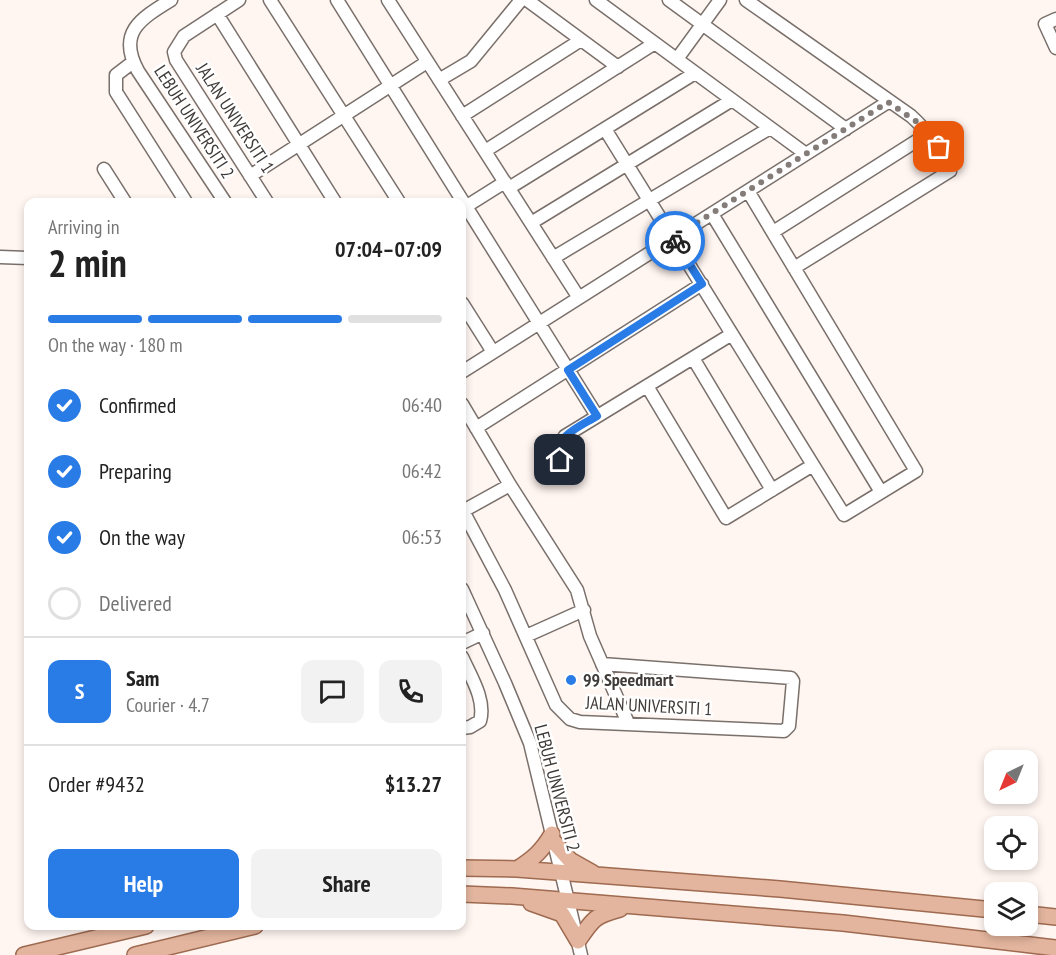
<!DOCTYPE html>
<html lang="en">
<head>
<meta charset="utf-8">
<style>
  :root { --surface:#fff; --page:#f2f2f2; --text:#222; --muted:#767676; --line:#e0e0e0; --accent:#297be6 }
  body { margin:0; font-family:"PT Sans Narrow",sans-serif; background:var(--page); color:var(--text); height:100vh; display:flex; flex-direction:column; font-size:22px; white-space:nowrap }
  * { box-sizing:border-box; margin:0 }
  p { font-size:20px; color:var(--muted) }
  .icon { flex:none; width:33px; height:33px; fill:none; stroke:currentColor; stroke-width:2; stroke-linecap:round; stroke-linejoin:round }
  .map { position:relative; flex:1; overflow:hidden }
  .panel { position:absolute; left:24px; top:198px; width:442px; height:732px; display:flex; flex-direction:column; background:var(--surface); border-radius:12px; box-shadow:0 3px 9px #0003 }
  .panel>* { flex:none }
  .needle { width:39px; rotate:223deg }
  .controls { position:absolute; left:984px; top:750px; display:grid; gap:12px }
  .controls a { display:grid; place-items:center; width:54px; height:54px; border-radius:12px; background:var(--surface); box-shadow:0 3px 9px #0003; font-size:30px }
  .pin { position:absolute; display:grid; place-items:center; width:51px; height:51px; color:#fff; margin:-26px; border-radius:12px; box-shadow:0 3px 9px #0006 }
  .courier { position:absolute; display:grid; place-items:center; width:60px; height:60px; margin:-30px; border:4px solid #297be6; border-radius:50%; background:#fff; color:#222; box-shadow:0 2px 8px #0007 }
  .summary em { font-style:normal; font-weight:700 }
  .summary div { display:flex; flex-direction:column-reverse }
  .summary { display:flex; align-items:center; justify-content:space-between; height:102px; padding:0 24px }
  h1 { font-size:39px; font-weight:700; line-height:45px }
  .bar { display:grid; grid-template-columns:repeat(4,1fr); gap:9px 6px; align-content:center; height:72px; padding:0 24px }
  .bar i { height:8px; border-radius:4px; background:var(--line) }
  .bar .current { background:var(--accent) }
  .bar p { grid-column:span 4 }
  .line { display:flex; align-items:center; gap:15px; padding:0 24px; border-top:2px solid var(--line) }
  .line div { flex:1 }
  .round { display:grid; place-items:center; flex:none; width:63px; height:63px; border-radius:12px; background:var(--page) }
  ol { padding:0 24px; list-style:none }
  li { display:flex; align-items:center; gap:18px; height:66px }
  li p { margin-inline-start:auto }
  li .icon { padding:6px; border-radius:50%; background:var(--accent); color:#fff; stroke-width:4 }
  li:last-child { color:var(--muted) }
  li i { width:33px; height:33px; border:3px solid var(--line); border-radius:50% }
  .action { display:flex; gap:12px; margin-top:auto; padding:12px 24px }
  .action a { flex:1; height:69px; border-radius:12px; background:var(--accent); color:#fff; font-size:24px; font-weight:700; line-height:69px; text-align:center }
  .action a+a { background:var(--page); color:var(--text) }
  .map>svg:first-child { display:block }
</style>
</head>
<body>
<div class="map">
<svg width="1056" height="955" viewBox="0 0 1056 955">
  <rect width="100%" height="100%" fill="#fff5f1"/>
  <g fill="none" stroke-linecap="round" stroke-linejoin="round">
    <g stroke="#7a706b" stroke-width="15">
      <path id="minor" d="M171 0C140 19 117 33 138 71L225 202
        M239 0 184 36 174 52 176 60 267 202
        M270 0 399 202
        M337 0 597 416
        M388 0 579 298
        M527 0 618 67
        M596 0 806 154
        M669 0 846 129
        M746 0 911 116C929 132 940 149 950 171L794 268
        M217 14 335 202
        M1056 19 1045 24 1056 48
        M677 59 720 0
        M133 62 116 75V92L186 202
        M439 80 471 61 521 0
        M462 116 581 40
        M605 129 844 515 916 471 748 191
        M485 151 655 43
        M104 169 125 202
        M250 176 427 62
        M509 188 695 73
        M462 209 505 182
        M712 214 881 492
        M531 223 732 100
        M773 232 929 133
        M0 257 28 258
        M553 258 770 128
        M462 303 493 352
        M693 358 772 490
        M462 372 888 102
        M647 386 726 518 813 465
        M462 404 510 485 577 590 590 636 628 723
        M476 428 702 284
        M567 472C558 459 555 449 565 436L732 334
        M462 509 505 590 556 705 570 719 580 722 784 731 789 726 793 681 791 678 602 664
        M463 511 510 485
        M462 589 505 683 530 743 581 955
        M526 636 584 610
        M462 643 483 633
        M462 657C471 677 486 700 480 721L470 727 462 728"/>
    </g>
    <g stroke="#9e6a50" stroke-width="18">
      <path id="major" d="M554 842 570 860 593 873
        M462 868 517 869 780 889 994 910
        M517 869C533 859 542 851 552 834
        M462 894 512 896 843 923 1056 948
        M531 903 562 914 578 941C593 919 594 916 620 909
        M1028 914 1056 917
        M24 955 146 926
        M135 955 255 926"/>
    </g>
    <use href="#minor" stroke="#fff" stroke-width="12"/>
    <use href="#major" stroke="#e3b59e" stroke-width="15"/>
  </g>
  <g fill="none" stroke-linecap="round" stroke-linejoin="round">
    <path stroke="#837c79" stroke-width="6" stroke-dasharray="0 10.8" d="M675 241 673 238 888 102 920 124 939 147"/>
    <path stroke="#297be6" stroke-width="8" d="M560 460C553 436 579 427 597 416L568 370 702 284 675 241"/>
  </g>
  <circle fill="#297be6" stroke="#fff" stroke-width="2" cx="571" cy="680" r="6"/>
  <g text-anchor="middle" stroke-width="5" stroke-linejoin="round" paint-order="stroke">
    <g font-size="18" fill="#403b39" stroke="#fff">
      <text transform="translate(235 118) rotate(57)" y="6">JALAN UNIVERSITI 1</text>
      <text transform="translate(194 122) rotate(57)" y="6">LEBUH UNIVERSITI 2</text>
      <text transform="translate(649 706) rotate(3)" y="6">JALAN UNIVERSITI 1</text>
      <text transform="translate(557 788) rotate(75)" y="6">LEBUH UNIVERSITI 2</text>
    </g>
    <g font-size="18" font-weight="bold" fill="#403b39" stroke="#fff" text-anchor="start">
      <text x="583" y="686">99 Speedmart</text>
    </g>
  </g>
</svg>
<div class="controls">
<a><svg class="needle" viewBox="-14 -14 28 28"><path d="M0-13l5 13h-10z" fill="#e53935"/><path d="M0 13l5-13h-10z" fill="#767676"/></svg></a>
<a><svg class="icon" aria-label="locate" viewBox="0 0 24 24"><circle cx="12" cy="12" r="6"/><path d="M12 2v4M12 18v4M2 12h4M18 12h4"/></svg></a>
<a><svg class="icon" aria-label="layers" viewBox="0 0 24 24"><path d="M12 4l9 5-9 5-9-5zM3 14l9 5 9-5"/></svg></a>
</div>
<div class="pin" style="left:939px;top:147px;background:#ea580c"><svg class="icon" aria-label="bag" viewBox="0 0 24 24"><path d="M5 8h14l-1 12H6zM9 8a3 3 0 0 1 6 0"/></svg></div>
<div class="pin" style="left:560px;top:460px;background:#1f2937"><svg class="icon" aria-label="home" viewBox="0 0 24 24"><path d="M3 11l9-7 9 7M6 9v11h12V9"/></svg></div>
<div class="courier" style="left:675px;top:241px"><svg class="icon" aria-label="bike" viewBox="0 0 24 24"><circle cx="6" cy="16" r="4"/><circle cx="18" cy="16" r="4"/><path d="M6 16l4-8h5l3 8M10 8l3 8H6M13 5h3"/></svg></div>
<section class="panel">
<div class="summary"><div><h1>2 min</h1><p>Arriving in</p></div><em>07:04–07:09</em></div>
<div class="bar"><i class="current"></i><i class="current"></i><i class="current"></i><i></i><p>On the way · 180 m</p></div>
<ol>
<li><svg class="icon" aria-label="check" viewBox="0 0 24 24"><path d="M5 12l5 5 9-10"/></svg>Confirmed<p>06:40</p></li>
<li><svg class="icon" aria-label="check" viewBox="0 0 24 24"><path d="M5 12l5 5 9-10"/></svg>Preparing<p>06:42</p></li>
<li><svg class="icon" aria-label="check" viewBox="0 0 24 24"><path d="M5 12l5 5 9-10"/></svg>On the way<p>06:53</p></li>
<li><i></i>Delivered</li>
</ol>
<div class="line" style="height:108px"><b class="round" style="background:var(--accent);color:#fff">S</b><div><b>Sam</b><p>Courier · 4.7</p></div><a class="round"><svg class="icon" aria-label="chat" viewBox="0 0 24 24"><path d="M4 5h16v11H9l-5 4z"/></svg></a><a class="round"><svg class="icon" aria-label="phone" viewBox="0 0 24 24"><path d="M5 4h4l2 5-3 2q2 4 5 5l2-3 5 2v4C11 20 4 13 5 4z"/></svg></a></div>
<div class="line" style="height:78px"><div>Order #9432</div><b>$13.27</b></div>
<div class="action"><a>Help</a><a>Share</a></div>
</section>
</div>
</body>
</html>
